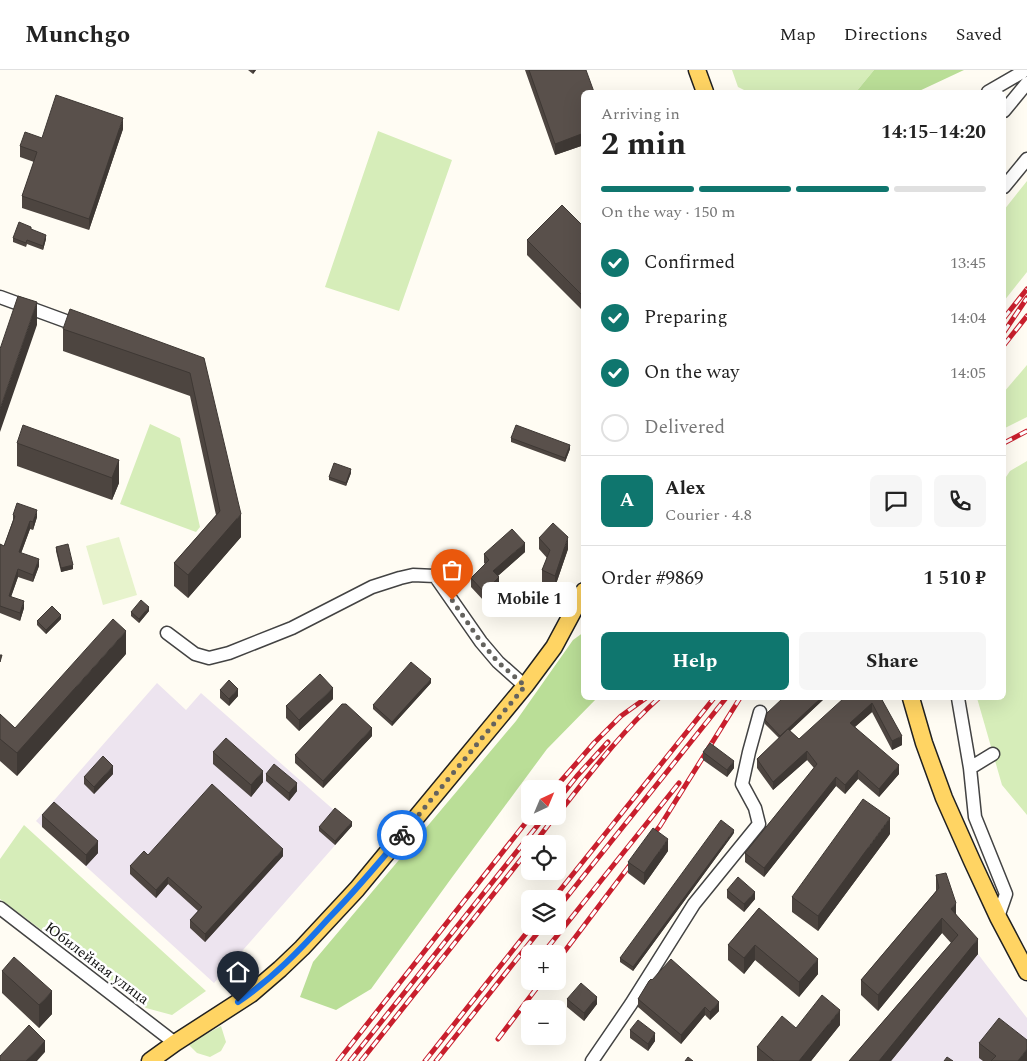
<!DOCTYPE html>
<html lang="en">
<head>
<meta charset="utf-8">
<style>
  :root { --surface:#fff; --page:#f6f6f6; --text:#222; --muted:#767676; --line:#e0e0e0; --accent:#0f766e }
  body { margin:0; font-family:Spectral,serif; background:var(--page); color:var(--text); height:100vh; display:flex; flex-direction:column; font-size:19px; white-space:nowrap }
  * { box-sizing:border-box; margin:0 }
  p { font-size:16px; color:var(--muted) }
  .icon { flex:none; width:28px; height:28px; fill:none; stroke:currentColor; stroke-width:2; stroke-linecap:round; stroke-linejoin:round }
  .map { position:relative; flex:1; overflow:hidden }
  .side { position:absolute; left:581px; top:20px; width:425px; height:610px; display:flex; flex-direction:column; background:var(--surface); border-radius:8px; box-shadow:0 5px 20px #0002 }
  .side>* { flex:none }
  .needle { width:32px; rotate:44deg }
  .controls { position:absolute; left:521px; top:710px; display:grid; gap:10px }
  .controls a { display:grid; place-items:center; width:45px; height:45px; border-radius:8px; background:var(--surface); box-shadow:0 5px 20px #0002; font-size:25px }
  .pin { position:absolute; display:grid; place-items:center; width:42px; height:42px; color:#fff; margin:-51px -21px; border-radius:50% 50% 50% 0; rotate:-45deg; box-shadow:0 0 5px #0007 }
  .pin .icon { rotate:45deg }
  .courier { position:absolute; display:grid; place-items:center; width:50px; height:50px; margin:-25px; border:4px solid #1a73e8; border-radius:50%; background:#fff; color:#222; box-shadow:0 1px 6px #0007 }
  .bubble { position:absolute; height:35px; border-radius:8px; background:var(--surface); box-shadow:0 5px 20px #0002; font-size:16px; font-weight:700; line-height:35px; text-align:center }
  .overview em { font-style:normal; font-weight:700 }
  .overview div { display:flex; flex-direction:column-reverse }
  .overview { display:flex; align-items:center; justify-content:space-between; height:85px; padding:0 20px }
  h1 { font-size:32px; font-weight:700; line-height:38px }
  .bar { display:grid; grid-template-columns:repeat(4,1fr); gap:8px 5px; align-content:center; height:60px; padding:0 20px }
  .bar i { height:6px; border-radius:4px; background:var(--line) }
  .bar .active { background:var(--accent) }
  .bar p { grid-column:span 4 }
  .line { display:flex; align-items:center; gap:12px; padding:0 20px; border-top:1px solid var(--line) }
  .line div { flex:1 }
  .round { display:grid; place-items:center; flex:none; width:52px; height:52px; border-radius:8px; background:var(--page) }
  ol { padding:0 20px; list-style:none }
  li { display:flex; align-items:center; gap:15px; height:55px }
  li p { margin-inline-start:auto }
  li .icon { padding:5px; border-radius:50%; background:var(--accent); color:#fff; stroke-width:4 }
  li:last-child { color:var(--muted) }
  li i { width:28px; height:28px; border:2px solid var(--line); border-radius:50% }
  .action { display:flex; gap:10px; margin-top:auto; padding:10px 20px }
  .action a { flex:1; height:58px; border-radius:8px; background:var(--accent); color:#fff; font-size:20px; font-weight:700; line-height:58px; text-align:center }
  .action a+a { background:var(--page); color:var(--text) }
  header { display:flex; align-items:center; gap:30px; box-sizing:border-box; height:70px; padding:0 25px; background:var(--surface); border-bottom:1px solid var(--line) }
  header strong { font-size:24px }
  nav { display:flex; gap:28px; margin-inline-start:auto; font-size:18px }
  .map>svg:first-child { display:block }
</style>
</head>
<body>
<header>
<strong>Munchgo</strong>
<nav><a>Map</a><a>Directions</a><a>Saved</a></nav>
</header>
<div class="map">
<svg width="1027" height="991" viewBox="0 0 1027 991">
  <rect width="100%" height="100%" fill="#fffcf3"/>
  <path fill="#ede4ef" d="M157 613 186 640 201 623 352 756 214 913 36 751Z
    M978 884 1027 948V991H891Z"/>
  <path fill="#d6edb9" d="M732 0H874L856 22H748L738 17Z
    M378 61 452 90 399 241 325 217Z
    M1027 111V202L1004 231V140Z
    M1027 295V347L1005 358 1004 356V322Z
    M150 354 180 368 200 457 196 462 120 434Z
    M1027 391V745L1002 715 977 628H1004V410L1010 401Z
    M24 755 206 921 172 945 146 938 0 829V789Z
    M221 956 226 972 221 981 210 987 197 983 188 974Z"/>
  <path fill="#bade97" d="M874 0H964L917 22H856Z
    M584 562V628H597L547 679 453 806 371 919 336 940 300 927 313 892 516 651 573 570Z"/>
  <path fill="#e7f3cc" d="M119 467 137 525 103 535 86 476Z"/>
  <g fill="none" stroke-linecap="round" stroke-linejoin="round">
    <g stroke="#434343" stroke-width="15">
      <path id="minor" d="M988 22 1026 0
        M1004 41 1027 13
        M1004 117 1027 89
        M0 227 82 257
        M167 563 195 584 209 588 229 583 292 558 372 517 400 508 413 505 435 506 481 572 498 592 525 616
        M958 628 970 698 975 747 1006 824 998 847
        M970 698 993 684
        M0 838 175 973
        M592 991 631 934 694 834 759 754 755 738 742 714 749 682 760 642"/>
    </g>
    <g stroke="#212121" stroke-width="19">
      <path id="major" d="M697 0 705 22
        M911 628 924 673 944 728 972 791 998 847 1027 902
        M150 991 175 973 251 924 280 899 302 878 357 819 525 616 554 577 584 521"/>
    </g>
    <use href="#minor" stroke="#fff" stroke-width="12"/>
    <use href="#major" stroke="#ffd463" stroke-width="16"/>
    <g stroke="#c91f2d" stroke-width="5">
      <path id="rail" d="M1004 248 1027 219
        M1004 262 1027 228
        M1004 275 1027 246
        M1004 373 1027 361
        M554 719 594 673 621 646 646 628
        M558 730 577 706 608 672
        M558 744C589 705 622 661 659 628
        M648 771 660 756 740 628
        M534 774 555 746
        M553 829 714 628
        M558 838 726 628
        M548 877 679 713
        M558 890 636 787
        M498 969 542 911
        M338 991 531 746
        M350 991 545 746
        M361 991 530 778
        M425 991 532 856
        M436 991 543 856"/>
    </g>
    <use href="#rail" stroke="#fff" stroke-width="3" stroke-dasharray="9" stroke-linecap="butt"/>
  </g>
  <path fill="#4d4540" d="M248 0H256L253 4Z
    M525 0H586L584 22V75L555 85Z
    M123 59 89 160 22 138V126L34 92 20 87V76L42 68Z
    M584 157V242L527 185V170Z
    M31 159 46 169 43 180 27 174 26 177 13 172V168Z
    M63 259 204 288 241 467 188 528 174 516V493L216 445 190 326 63 281Z
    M511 368 570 379 565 392 511 372Z
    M17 373 119 390V413L112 430 17 396Z
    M351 403 346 416 329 410V407Z
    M13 445 37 447 33 460 30 459 21 483 39 496 33 512 18 507 11 526 24 538 20 551 0 543V474L4 476 13 450Z
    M539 468 568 479 555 517 542 512V500L547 488 539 479Z
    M56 477 73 499 61 502 56 481Z
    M525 482 498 506 499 516 484 531 471 517V508L485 494 484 493V484Z
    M149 541 139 553 131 546V542Z
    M61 549 46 564 37 555V551Z
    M126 584 17 706 0 691V644L15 658Z
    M431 613 392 656 373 639V635Z
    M220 620 238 626 229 636 220 628Z
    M783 628H825L790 661 799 669 881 628 902 675 892 680 872 642 855 657 899 704 879 727 858 709 845 724 836 716 764 807 745 792V783L814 698 807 690 773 720 757 698V689L779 668 765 654V650Z
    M333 629 299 661 286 648V636Z
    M372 666 323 718 295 693V685Z
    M213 682 263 712 251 727 213 694Z
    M703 682 734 698 727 707 703 690Z
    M113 704 94 724 84 714V707Z
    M266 704 297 721 289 731 266 711Z
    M42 745 98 783 86 796 42 757Z
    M352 756 335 775 319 761V757Z
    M734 763 633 901 620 892V888Z
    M890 764 818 861 792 842V827Z
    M668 781 644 815 628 803V792Z
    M148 785 283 786 205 872 190 858V850L198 841 168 814 156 828 130 804V796Z
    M936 805 956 844 978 884 891 991H849L951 873 942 863 878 941 861 925V910L936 821Z
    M727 820 755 829 744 842 727 828Z
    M759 838 818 904 799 927 755 890 744 904 728 890V875Z
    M2 901 52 944 39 958 2 923Z
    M649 911 719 941 710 950 705 945 681 974 638 937V929Z
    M567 929 597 934 584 951 567 937Z
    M840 955 811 991H757V977L796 958Z
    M630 960 655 971 648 981 630 968Z
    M979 973 1027 991H983L979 988Z"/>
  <path fill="#3e3834" d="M253 0H256L253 4Z
    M123 48V59L89 160V149Z
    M584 63V75L555 85V74Z
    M46 165V169L43 180V176Z
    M37 232V255L0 362V339Z
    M570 375V379L565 392V388Z
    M119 390V413L112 430V408Z
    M351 399V403L346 416V413Z
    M37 440V447L33 460V452Z
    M241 444V467L188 528V505Z
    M30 451V459L19 489V482Z
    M568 467V479L555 517V506Z
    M525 473V482L493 510V501Z
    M39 489V496L33 512V505Z
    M73 495V499L61 502V498Z
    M18 499V507L9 533V526Z
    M499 507V516L484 531V522Z
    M24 531V538L20 551V543Z
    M149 537V541L139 553V549Z
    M61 545V549L46 564V560Z
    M126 561V584L17 706V683Z
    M431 609V613L392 656V652Z
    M333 618V629L299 661V650Z
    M238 619V626L229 636V629Z
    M821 628H825L780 670V666Z
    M872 633V642L850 661V653Z
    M372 658V666L323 718V711Z
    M902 666V675L892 680V671Z
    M807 681V690L773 720V712Z
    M734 691V698L727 707V700Z
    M899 695V704L879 727V719Z
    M113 696V704L94 724V717Z
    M858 700V709L845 724V715Z
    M263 701V712L251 727V715Z
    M836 707V716L764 807V798Z
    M297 713V721L289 731V723Z
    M890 748V764L818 861V846Z
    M352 752V756L335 775V771Z
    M734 760V763L633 901V897Z
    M668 769V781L644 815V803Z
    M98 771V783L86 796V785Z
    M283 779V786L205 872V864Z
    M168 807V814L156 828V820Z
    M755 822V829L744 842V834Z
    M956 833V848L951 839Z
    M942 848V863L878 941V925Z
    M978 869V884L891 991H879Z
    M755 875V890L744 904V888Z
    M818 889V904L799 927V912Z
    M52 921V944L39 958V935Z
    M597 927V934L584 951V943Z
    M719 932V941L710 950V942Z
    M705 937V945L681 974V965Z
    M840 940V955L811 991H799Z
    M655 963V971L648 981V974Z
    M45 971V982L37 991H26Z
    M1027 979V991H1018Z"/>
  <path fill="#59504b" stroke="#3e3834" d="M529 0H586L594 22H584V63L555 74Z
    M56 25 123 48 89 149 22 126 37 82 20 76 25 62 42 68Z
    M562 135 584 157V227L527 170Z
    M19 152 31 157V159L46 165 43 176 27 170 26 173 13 168Z
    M18 226 37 232 0 339V279Z
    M70 239 204 288 241 444 188 505 174 493 220 441 190 303 63 259Z
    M23 355 119 390 112 408 17 373Z
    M516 355 570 375 565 388 511 368Z
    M334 393 351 399 346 413 329 407Z
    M17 433 37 440 33 452 30 451 19 482 39 489 33 505 18 499 9 526 24 531 20 543 0 536V474L4 476 15 446 13 445Z
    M553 453 568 467 555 506 542 500 550 480 539 468Z
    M512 459 525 473 493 501 499 507 484 522 471 508 489 490 484 484Z
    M68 474 73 495 61 498 56 477Z
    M141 530 149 537 139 549 131 542Z
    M52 536 61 545 46 560 37 551Z
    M113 549 126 561 17 683 0 669V644L15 658Z
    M0 585H2L0 592Z
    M411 592 431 609 392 652 373 635Z
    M320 604 333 618 299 650 286 636Z
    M229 610 238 619 229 629 220 620Z
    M783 628H821L780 666 765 650 767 643Z
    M844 628H881L902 666 892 671 872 633 850 653 899 695 879 719 858 700 845 715 836 707 764 798 745 783 817 694 807 681 773 712 757 689 788 659 799 669Z
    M342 634H346L372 658 323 711 295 685Z
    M226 668 263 701 251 715 213 682Z
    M710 673 734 691 727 700 703 682Z
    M103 686 113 696 94 717 84 707Z
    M274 694 297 713 289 723 266 704Z
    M212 714 283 779 205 864 190 850 202 837 168 807 156 820 130 796 144 781 148 785Z
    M863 729 890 748 818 846 792 827Z
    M54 732 98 771 86 785 42 745Z
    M335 738 352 752 335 771 319 757Z
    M721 750 734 760 633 897 620 888Z
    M653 758 668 769 644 803 628 792Z
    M946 803 956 833 951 839 978 869 879 991H849L958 865 942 848 878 925 861 910 939 818 936 805Z
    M738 807 755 822 744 834 727 820Z
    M759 838 818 889 799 912 755 875 744 888 728 875Z
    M14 887 52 921 39 935 2 901Z
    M671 889 719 932 710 942 705 937 681 965 638 929 649 911 651 909 652 910Z
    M581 913 597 927 584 943 567 929Z
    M822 925 840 940 799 991H774L757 977 782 946 796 958Z
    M999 948 1027 970V979L1018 991H991L996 986 979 973Z
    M638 950 655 963 648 974 630 960Z
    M29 955 45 971 26 991H0V986Z
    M688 987 693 991H685Z
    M947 987 953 991H944Z"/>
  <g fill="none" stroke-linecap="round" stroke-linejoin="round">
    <path stroke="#64635f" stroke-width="5" stroke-dasharray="0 9" d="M402 765 525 616 498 592 481 572 452 530"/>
    <path stroke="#1a73e8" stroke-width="6" d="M238 932C272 909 301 879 328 849 354 822 378 794 402 765"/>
  </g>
  <g text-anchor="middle" stroke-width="5" stroke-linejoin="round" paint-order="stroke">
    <g font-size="15" fill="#101010" stroke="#fff">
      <text transform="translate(97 893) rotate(37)" y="5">Юбилейная улица</text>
    </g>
  </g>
</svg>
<div class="controls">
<a><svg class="needle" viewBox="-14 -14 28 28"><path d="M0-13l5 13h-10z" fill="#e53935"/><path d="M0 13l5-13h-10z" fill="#767676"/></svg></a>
<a><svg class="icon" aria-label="locate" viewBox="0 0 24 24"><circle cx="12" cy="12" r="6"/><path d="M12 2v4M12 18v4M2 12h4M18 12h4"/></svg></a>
<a><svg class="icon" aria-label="layers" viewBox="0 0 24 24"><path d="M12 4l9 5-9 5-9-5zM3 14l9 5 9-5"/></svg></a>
<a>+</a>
<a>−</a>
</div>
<div class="pin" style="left:452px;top:530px;background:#ea580c"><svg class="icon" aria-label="bag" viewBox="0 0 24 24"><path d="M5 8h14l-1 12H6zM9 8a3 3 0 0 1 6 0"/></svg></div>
<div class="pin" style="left:238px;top:932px;background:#1f2937"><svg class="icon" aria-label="home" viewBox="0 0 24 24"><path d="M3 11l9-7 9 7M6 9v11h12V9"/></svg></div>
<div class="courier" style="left:402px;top:765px"><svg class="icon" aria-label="bike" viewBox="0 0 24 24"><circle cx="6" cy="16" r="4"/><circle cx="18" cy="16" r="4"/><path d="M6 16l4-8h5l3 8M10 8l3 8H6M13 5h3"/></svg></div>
<div class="bubble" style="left:482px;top:512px;width:95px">Mobile 1</div>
<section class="side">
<div class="overview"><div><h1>2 min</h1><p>Arriving in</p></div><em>14:15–14:20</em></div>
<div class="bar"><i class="active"></i><i class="active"></i><i class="active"></i><i></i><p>On the way · 150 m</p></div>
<ol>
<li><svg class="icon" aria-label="check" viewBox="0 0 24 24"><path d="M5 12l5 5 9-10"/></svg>Confirmed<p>13:45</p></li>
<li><svg class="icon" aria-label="check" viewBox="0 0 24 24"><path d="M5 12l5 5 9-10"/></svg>Preparing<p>14:04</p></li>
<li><svg class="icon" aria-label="check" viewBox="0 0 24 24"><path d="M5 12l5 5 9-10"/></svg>On the way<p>14:05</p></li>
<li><i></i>Delivered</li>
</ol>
<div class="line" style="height:90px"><b class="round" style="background:var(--accent);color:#fff">A</b><div><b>Alex</b><p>Courier · 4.8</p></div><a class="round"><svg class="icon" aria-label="chat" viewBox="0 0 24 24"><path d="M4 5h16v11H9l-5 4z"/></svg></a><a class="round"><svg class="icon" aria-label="phone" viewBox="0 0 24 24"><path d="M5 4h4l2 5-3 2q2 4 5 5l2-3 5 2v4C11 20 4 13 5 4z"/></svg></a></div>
<div class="line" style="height:65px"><div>Order #9869</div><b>1 510 ₽</b></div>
<div class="action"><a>Help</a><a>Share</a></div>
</section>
</div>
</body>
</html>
